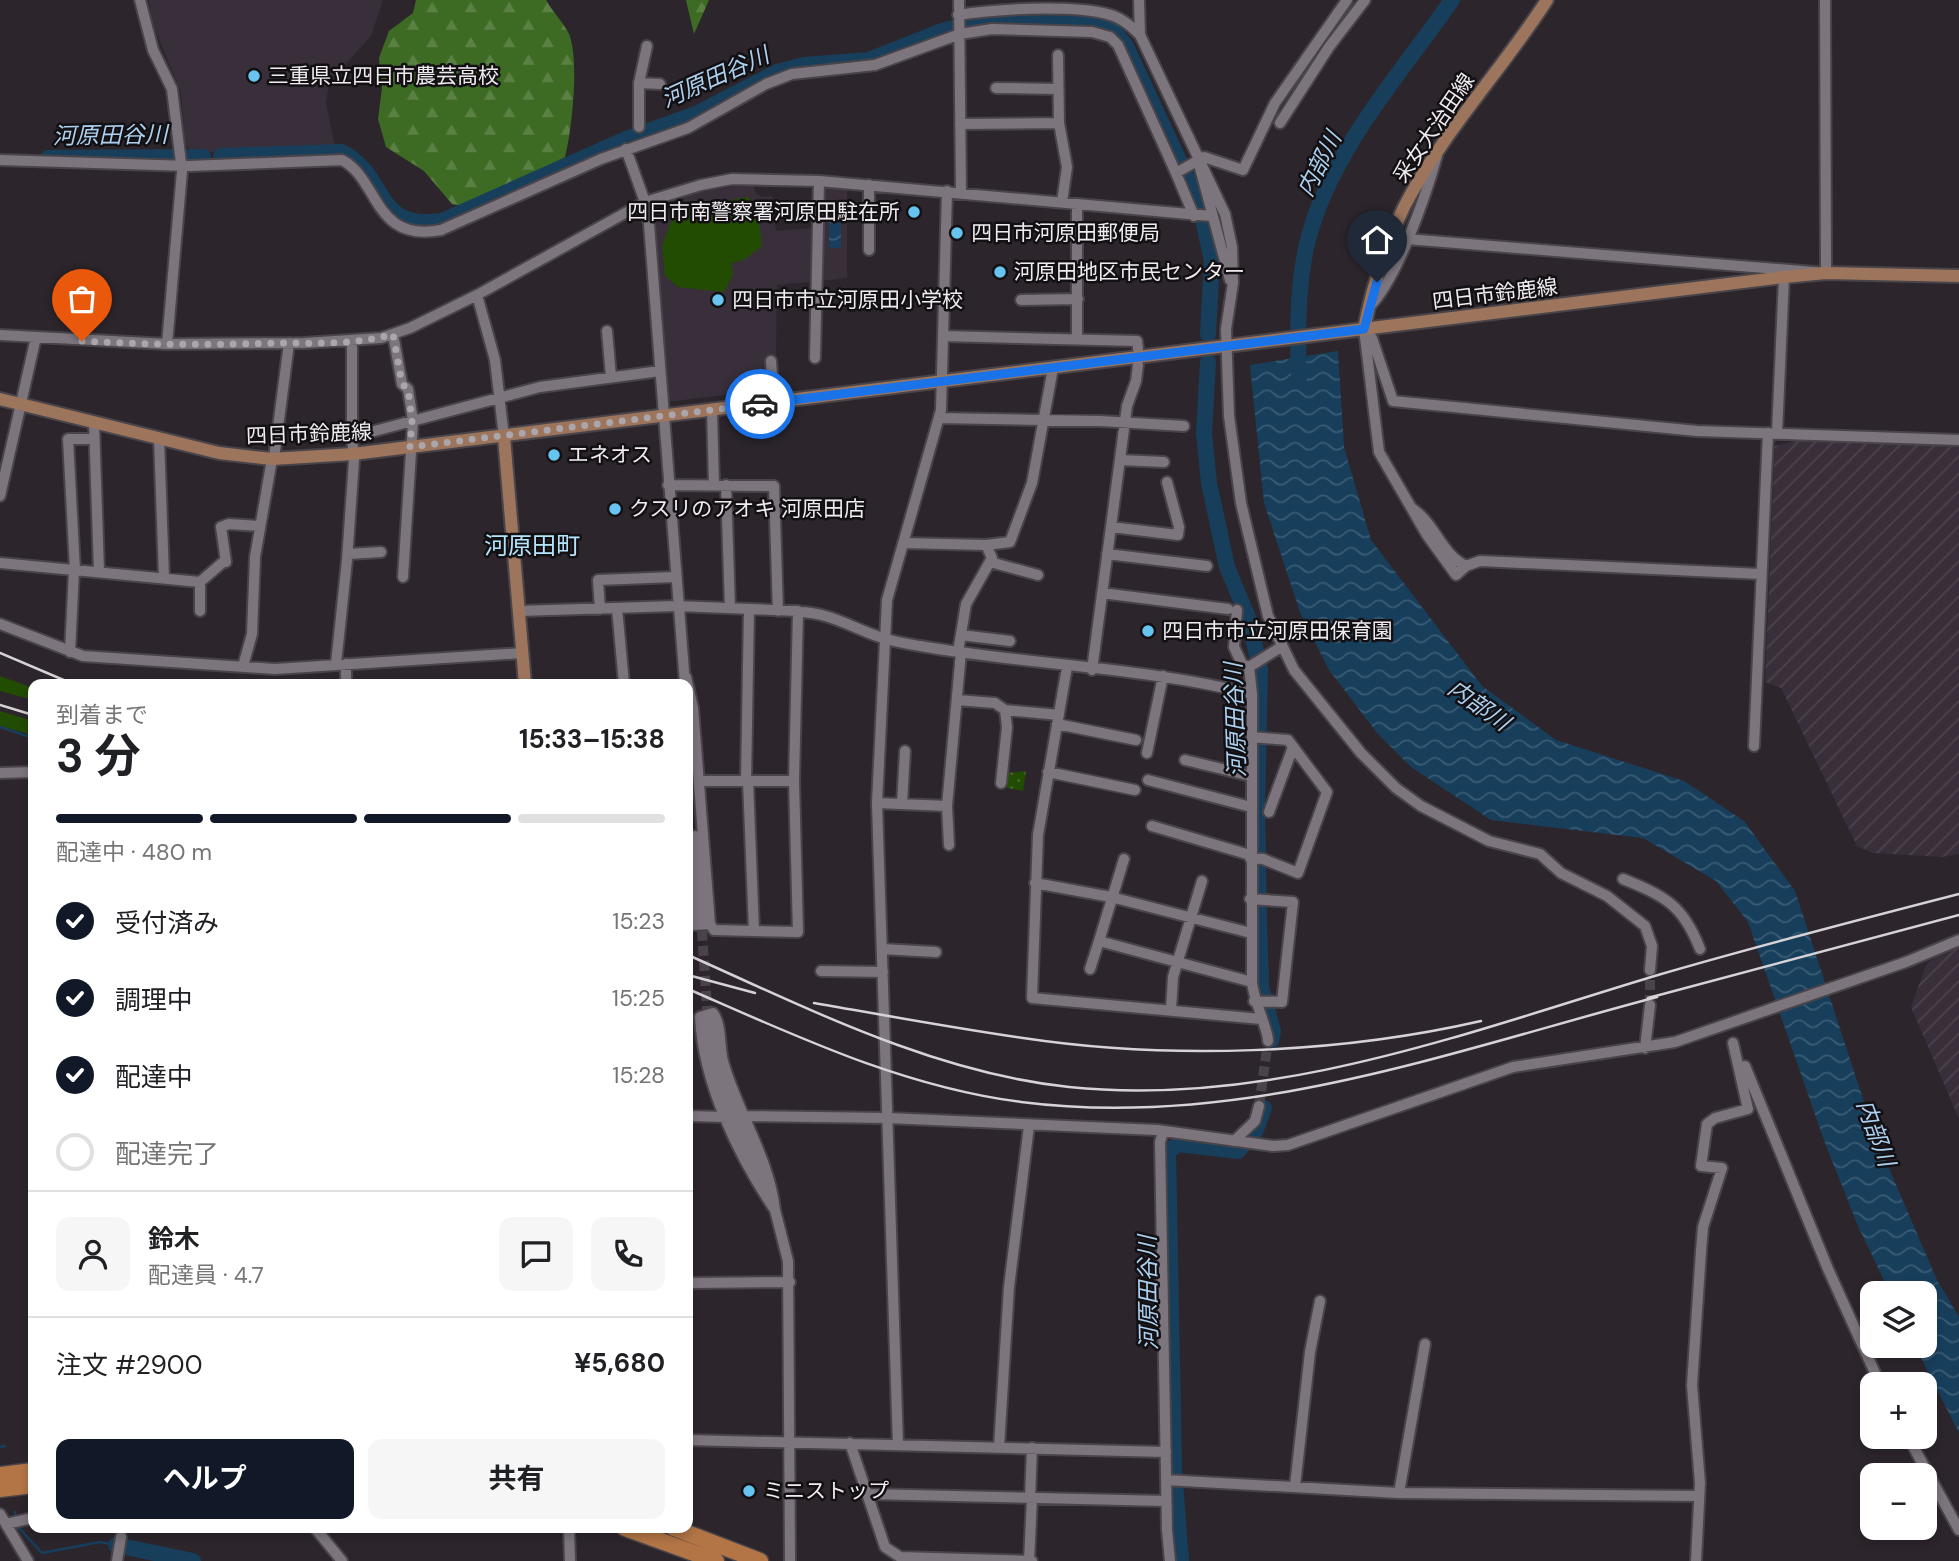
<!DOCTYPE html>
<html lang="ja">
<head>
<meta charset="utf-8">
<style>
  :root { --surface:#fff; --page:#f6f6f6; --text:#202124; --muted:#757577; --line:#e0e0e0; --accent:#111827 }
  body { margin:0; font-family:"DM Sans","Noto Sans JP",sans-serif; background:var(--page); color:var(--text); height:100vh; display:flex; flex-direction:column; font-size:26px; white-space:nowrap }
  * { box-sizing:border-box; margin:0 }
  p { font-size:23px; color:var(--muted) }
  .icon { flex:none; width:38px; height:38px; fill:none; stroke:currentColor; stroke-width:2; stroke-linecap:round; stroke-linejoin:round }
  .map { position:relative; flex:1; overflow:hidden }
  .drawer { position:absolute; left:28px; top:679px; width:665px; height:854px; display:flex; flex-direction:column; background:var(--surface); border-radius:14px; box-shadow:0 4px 10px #0003 }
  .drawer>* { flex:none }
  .tools { position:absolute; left:1860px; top:1281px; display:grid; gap:14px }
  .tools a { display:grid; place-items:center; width:77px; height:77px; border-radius:14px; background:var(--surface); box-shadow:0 4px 10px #0003; font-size:35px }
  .pin { position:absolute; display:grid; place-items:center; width:60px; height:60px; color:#fff; margin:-72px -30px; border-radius:50% 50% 50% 0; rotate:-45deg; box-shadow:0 0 7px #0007 }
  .pin .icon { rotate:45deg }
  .courier { position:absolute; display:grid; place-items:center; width:70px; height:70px; margin:-35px; border:5px solid #1a73e8; border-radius:50%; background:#fff; color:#222; box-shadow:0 2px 9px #0007 }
  .headline em { font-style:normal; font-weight:700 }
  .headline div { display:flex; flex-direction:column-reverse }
  .headline { display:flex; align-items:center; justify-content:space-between; height:119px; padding:0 28px }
  h1 { font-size:46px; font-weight:700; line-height:52px }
  .bar { display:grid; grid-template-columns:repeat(4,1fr); gap:10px 7px; align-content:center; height:84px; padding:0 28px }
  .bar i { height:9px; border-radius:5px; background:var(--line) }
  .bar .on { background:var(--accent) }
  .bar p { grid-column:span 4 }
  .line { display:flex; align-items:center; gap:18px; padding:0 28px; border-top:2px solid var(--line) }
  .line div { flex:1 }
  .round { display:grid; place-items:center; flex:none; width:74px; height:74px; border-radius:14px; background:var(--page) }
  ol { padding:0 28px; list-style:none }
  li { display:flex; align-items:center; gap:21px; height:77px }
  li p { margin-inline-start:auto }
  li .icon { padding:7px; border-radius:50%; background:var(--accent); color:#fff; stroke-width:4 }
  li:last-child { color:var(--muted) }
  li i { width:38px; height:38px; border:4px solid var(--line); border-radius:50% }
  .action { display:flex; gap:14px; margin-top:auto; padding:14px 28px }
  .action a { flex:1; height:80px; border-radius:14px; background:var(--accent); color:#fff; font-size:28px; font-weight:700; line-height:80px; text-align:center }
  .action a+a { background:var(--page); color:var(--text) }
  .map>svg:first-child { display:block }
</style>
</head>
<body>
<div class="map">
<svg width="1959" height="1561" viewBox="0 0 1959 1561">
  <defs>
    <pattern id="industrial-furrows" width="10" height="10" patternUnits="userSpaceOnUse" patternTransform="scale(1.75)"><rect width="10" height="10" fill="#392f3a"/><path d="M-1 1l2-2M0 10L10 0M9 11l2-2" fill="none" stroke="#4c434d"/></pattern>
    <pattern id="forest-firs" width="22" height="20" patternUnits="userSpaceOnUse" patternTransform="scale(1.75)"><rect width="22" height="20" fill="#3e6b23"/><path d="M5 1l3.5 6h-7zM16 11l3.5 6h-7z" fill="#5a8043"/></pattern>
    <pattern id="park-dots" width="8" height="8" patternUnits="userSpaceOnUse" patternTransform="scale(1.75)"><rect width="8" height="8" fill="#234c03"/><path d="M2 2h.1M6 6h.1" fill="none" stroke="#436628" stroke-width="1.8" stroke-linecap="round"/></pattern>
    <pattern id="water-waves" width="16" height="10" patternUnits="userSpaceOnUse" patternTransform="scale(1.75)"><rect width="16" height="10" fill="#173f5c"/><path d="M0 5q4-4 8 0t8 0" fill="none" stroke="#395b74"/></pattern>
  </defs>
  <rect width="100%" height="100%" fill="#2c262c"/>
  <path fill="#392f3a" d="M149 0H383L371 36 329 82 326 103 335 147 192 153 185 144 181 92 152 22Z
    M753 183 755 192 761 197 772 196 776 231 815 228 816 281 777 285 776 355 769 357 768 390 666 402 653 217 684 208 683 195Z
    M826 187 847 189V278L819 281 822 190Z"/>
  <path fill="url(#industrial-furrows)" d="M1800 440 1959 446V854L1942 857 1873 853 1857 846 1781 688 1765 682 1775 446Z
    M1959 946V1119L1911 1007 1926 965 1938 954Z"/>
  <path fill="#234c03" d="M748 197 757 207 762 246 744 260 731 263 733 274 724 292 678 287 665 276 662 246 673 216 691 207Z
    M0 676 33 688V700L0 691Z
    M0 711 33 721V735L0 726Z"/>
  <path fill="url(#forest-firs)" d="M416 0H546C552 11 562 21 568 32 580 55 572 131 565 157L486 205 466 207 452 204 424 171 386 147 378 119 382 88 379 58 389 31 413 13Z
    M686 0H709L694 34Z"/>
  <path fill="url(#park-dots)" d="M1026 771 1023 791 1003 787 1007 773Z"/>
  <path fill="url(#water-waves)" d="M829 215H841V248H829Z
    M1338 351 1344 447 1371 540 1482 686 1556 740 1684 781 1744 821 1795 891 1875 1136 1937 1280 1959 1317V1433L1915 1346H1925V1293H1890L1858 1226 1825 1143 1748 922 1716 881 1643 838 1491 820 1411 767 1378 734 1329 670 1300 612 1264 503 1250 365Z"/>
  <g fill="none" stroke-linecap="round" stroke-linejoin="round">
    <path stroke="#173f5c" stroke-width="2.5" d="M0 727 33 738
      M0 1447 5 1446
      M15 1512 16 1519
      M17 1526 42 1553 100 1542 116 1545"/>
    <path stroke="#173f5c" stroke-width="16" d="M221 156 342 152C389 176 372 231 442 221L626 139 696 114 777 72 804 65 869 60 942 31 977 22 1096 24 1113 30 1126 46 1200 206 1212 261 1208 334
      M48 158 203 157
      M1208 362 1204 433 1209 483 1227 567 1249 620 1260 669 1257 806 1259 919 1261 987 1273 1031 1271 1041
      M1299 379C1297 333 1297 280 1309 236 1333 148 1401 73 1452 0
      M116 1545 193 1561
      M1181 1561 1174 1469 1168 1151 1179 1144 1238 1151 1255 1132 1264 1108"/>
    <path stroke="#494449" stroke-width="10" stroke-dasharray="10 5" stroke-linecap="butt" d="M701 916 708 1022
      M1650 1005V970
      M1259 1106 1268 1041"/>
    <g stroke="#494449" stroke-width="14">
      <path id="minor" d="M140 0 153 50 172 89 182 171 167 344
        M959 0 961 193
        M1139 0 1140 35 1225 214 1232 247 1233 283 1226 329 1229 416 1241 503 1268 616 1294 670 1361 753 1396 788 1421 806 1489 841 1540 854 1561 873 1607 896 1645 926 1652 946 1650 970
        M958 15C996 9 1066 5 1103 13 1119 16 1129 24 1140 35
        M1058 55 1059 123 1067 167 1062 202
        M639 83 660 84
        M996 88 1058 89
        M1280 123 1329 47 1365 0
        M960 124 1059 123
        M639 127V83L647 46
        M626 149 645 202 649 224 685 684
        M0 160 189 166 342 160C380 180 373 243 441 230L601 159 688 128 766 84 792 74 875 65 960 34 992 29 1092 32 1110 37 1118 45 1176 173 1204 157 1243 170 1275 103 1347 0
        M1200 168 1230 280
        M1176 173 1194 216
        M869 185V250
        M1077 204V339
        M1407 239 1826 273 1825 0
        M477 295 495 360 504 437
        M1021 300 1078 299
        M1369 307C1397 280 1426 195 1437 156
        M1364 329 1372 338 1393 401 1697 431 1959 440
        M1364 329 1379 452 1427 535 1456 575 1466 566
        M607 331 611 377
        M393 334 402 384 408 389 413 421 403 577
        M0 335 167 344 304 343 381 338 410 328 477 295 645 202 701 185 732 179 819 181 1211 216
        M943 336 1137 341 1138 349
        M815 358 819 181
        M771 361 774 403
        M712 410 714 485
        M939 418 1100 421 1184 426
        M94 423 99 571
        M1777 433 1784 277
        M352 437V341
        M159 438 164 577
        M274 458 289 343
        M1120 460 1164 462
        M668 485 774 486 778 611
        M726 485 730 608
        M0 496 36 337
        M1413 509C1436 525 1441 554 1466 566L1480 561 1761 574
        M1111 527 1178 535 1179 527 1167 482
        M903 543 986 545 992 558 966 604 958 652
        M986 545 1010 542 1032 483 1053 368
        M348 554 381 552
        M1107 554 1207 566
        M226 562 221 527 229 524 258 526
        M990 562 1038 575
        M0 563 200 582 222 563
        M75 570 68 439H94
        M1102 593 1228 609
        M617 608 624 684
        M600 609 598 580 675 577
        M1237 610 1234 647 1242 664 1249 667
        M200 611V582
        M519 611 677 606 798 611 794 781 798 932 714 930 710 924 694 925 688 853
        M798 612C830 612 854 629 883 638 895 642 908 644 920 646 1030 665 1143 667 1252 694
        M0 624 83 656 275 669 522 653
        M961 635 1010 641
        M70 652 74 570
        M336 664 347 560 354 460 352 437 540 387 660 371
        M346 664V684
        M243 666 252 634 255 557 272 459
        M1067 667 1038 835 1032 998 1261 1019
        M1092 670 1127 406 1136 381 1138 365
        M686 677 693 708 710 924
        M957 700 995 703 1005 710 1007 727 1001 783
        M1005 710 1059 715
        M1057 724 1136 740
        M1754 746 1768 433
        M1147 753 1163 676
        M1185 760 1251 776
        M1048 772 1135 790
        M0 773 33 772
        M1148 780 1251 807
        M699 781H794
        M746 781 749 609
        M748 781 754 931
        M877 803 947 806
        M902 804 905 751
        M1269 812 1293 747
        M1152 826 1250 855
        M695 836 701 916
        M949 845 947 806 961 652
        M1250 858 1263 859 1298 873 1327 792 1288 740 1252 737
        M1623 879C1665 896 1683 905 1700 949
        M1035 883 1111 897 1251 933
        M1250 899 1293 902 1282 1002 1254 1001
        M1099 941 1124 859
        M882 949 936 952
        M1090 969 1099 941 1252 982
        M821 971 883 972
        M1171 1010 1173 977 1202 881
        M713 1013C722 1025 719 1046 723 1061 737 1112 769 1157 775 1210 739 1157 703 1083 700 1017Z
        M708 1022 716 1072 775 1210 788 1261 790 1561
        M1268 1041C1269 1032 1253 999 1252 982V694L1249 667 1281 647
        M1645 1048 1650 1005
        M1745 1066 1828 1269 1880 1384
        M688 1116 727 1117
        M745 1116 888 1118 1157 1130 1273 1146 1288 1145 1513 1067 1675 1042 1906 962 1959 940
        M1163 1132 1160 1142 1167 1530 1170 1561
        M1234 1141 1255 1121 1259 1106
        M688 1283 790 1282
        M1908 1437 1959 1530
        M688 1440 1166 1452
        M850 1443 885 1547 900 1557 1032 1561
        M898 1445 877 803 887 600 941 410 947 191
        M999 1447 1009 1287 1029 1126
        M1166 1480 1399 1493 1699 1496
        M1295 1486 1310 1352 1320 1301
        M1399 1493 1425 1344
        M867 1494 1166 1501
        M1030 1498 1032 1448
        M0 1514 28 1561
        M6 1524 33 1518
        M315 1528 342 1561
        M569 1528 570 1561
        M117 1561 121 1537
        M1029 1561 1032 1498
        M1696 1561 1700 1483 1692 1385 1701 1251 1703 1227 1722 1168 1701 1166 1707 1124 1715 1118 1748 1109 1733 1043"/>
    </g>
    <g stroke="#494449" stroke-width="16">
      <path id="major" d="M1364 329C1372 289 1386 244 1404 207 1442 133 1502 70 1547 0
        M0 399 219 453 272 459 353 454 1784 277 1826 273 1959 276
        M504 437 525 684"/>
    </g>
    <g stroke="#494449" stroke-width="19">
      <path id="highway" d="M0 1475 33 1471
        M0 1489 33 1485
        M625 1528 716 1561
        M674 1528 760 1561"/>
    </g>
    <use href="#minor" stroke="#7c757d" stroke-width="10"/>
    <use href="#major" stroke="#9d755c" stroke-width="12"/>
    <use href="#highway" stroke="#b37546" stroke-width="16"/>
    <path stroke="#d6d2d6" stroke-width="2.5" d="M0 653 73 684
      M0 705 33 715
      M688 955C809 1009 935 1073 1069 1087 1271 1108 1468 1032 1658 975 1757 946 1858 920 1959 894
      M688 975 755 993
      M688 989C796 1036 903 1087 1021 1102 1240 1130 1449 1052 1657 997
      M1648 998 1959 915
      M814 1003C883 1015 953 1028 1023 1038 1169 1060 1337 1054 1481 1021"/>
  </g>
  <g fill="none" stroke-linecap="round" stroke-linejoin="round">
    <path stroke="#aba6ab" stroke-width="7" stroke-dasharray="0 12.6" d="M82 341C149 345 214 345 281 343 317 343 357 345 393 334L402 384 408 389 412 421 410 447 760 404"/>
    <path stroke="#1a73e8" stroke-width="9" d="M760 404 1364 329 1377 282"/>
  </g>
  <g fill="#67c4f0" stroke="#131013" stroke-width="2.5">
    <circle cx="254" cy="76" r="7"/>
    <circle cx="914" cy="212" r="7"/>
    <circle cx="957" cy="233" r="7"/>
    <circle cx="1000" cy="272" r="7"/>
    <circle cx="718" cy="300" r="7"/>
    <circle cx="554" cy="455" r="7"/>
    <circle cx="615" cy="509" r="7"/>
    <circle cx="1148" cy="631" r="7"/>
    <circle cx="749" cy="1491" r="7"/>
  </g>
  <g text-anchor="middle" stroke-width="5" stroke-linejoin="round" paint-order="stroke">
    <g font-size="21" fill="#efebef" stroke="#131013" text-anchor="start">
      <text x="268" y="83">三重県立四日市農芸高校</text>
      <text x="900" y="219" text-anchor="end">四日市南警察署河原田駐在所</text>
      <text x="971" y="240">四日市河原田郵便局</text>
      <text x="1014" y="279">河原田地区市民センター</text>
      <text x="732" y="307">四日市市立河原田小学校</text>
      <text x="568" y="462">エネオス</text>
      <text x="629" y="516">クスリのアオキ 河原田店</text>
      <text x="1162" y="638">四日市市立河原田保育園</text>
      <text x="763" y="1498">ミニストップ</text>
    </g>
    <g font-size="21" fill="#efebef" stroke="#131013">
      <text transform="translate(1434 128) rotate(-56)" y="7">采女大治田線</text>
      <text transform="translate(1495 294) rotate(-7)" y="7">四日市鈴鹿線</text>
      <text transform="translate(309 434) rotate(-2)" y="7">四日市鈴鹿線</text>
    </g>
    <g font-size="23" font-style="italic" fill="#acd0ef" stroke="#131013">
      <text transform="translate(715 77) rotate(-24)" y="8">河原田谷川</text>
      <text transform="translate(110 135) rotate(-1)" y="8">河原田谷川</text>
      <text transform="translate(1319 164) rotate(-63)" y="8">内部川</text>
      <text transform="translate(1479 705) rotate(35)" y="8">内部川</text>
      <text transform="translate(1235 720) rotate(-92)" y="8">河原田谷川</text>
      <text transform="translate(1876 1133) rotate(70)" y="8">内部川</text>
      <text transform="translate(1148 1293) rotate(-91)" y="8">河原田谷川</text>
    </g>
    <g font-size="24" fill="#b4e3fc" stroke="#131013">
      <text x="532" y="554">河原田町</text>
    </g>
  </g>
</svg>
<div class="tools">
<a><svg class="icon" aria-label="layers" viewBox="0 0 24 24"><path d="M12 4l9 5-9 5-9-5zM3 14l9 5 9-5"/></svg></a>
<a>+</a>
<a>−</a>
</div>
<div class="pin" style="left:82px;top:341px;background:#ea580c"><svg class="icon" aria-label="bag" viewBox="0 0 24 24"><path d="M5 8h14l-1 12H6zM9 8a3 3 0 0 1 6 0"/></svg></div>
<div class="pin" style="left:1377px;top:282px;background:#1f2937"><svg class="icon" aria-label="home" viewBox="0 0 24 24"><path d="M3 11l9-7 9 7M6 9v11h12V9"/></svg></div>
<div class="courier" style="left:760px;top:404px"><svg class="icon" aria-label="car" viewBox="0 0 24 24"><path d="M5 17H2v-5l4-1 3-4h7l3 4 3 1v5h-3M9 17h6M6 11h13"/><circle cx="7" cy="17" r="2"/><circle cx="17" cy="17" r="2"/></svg></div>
<section class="drawer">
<div class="headline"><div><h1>3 分</h1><p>到着まで</p></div><em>15:33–15:38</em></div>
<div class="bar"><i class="on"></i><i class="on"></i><i class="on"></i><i></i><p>配達中 · 480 m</p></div>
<ol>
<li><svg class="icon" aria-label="check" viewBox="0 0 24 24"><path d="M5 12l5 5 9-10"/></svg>受付済み<p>15:23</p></li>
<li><svg class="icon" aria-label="check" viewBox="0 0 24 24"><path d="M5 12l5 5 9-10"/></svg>調理中<p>15:25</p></li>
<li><svg class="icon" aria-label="check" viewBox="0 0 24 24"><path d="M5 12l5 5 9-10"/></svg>配達中<p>15:28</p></li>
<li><i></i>配達完了</li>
</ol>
<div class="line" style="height:126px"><a class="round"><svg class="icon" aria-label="person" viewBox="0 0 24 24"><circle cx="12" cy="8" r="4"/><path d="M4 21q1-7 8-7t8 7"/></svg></a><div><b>鈴木</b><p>配達員 · 4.7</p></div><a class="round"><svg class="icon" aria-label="chat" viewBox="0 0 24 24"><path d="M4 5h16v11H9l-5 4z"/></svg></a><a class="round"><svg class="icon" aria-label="phone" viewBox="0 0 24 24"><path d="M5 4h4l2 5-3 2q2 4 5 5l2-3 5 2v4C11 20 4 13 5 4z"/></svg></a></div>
<div class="line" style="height:91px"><div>注文 #2900</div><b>¥5,680</b></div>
<div class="action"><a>ヘルプ</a><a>共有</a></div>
</section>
</div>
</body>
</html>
